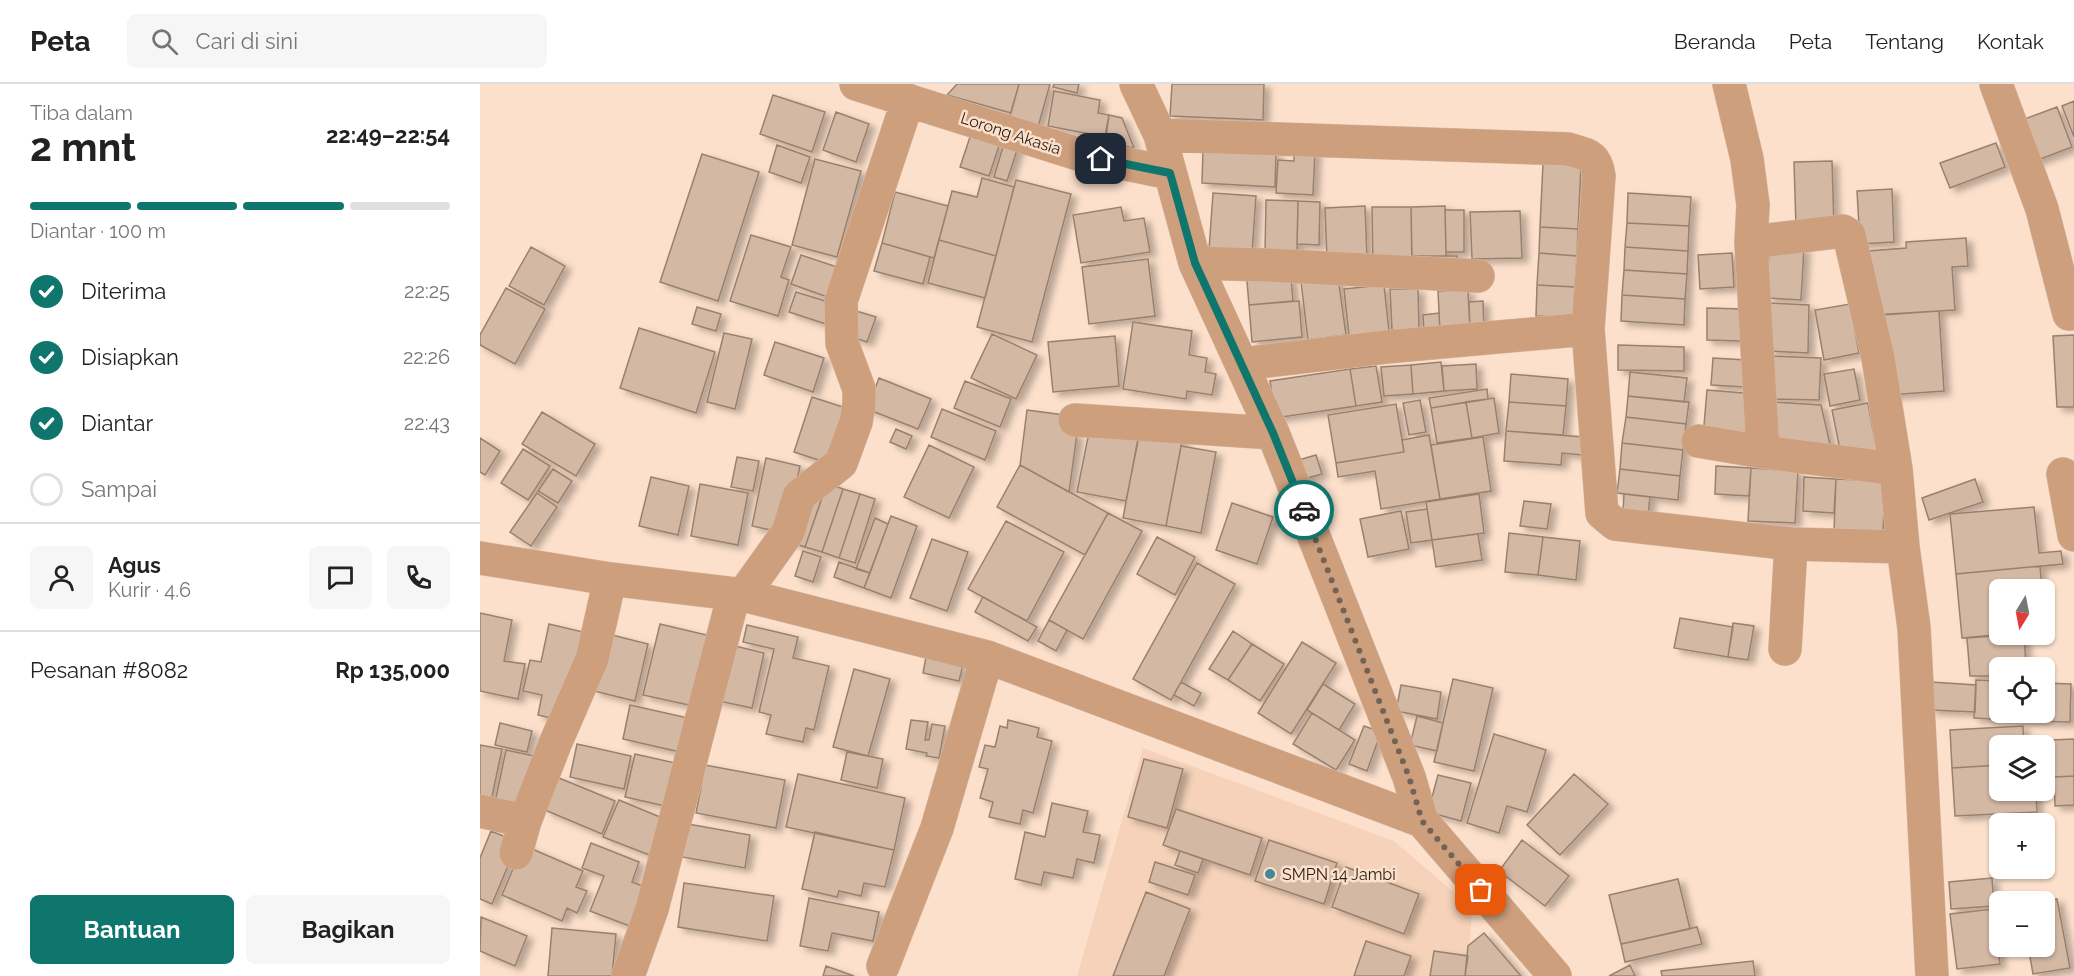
<!DOCTYPE html>
<html lang="id">
<head>
<meta charset="utf-8">
<style>
  :root { --surface:#fff; --page:#f6f6f6; --text:#222; --muted:#767676; --line:#e0e0e0; --accent:#0f766e }
  body { margin:0; font-family:Raleway,sans-serif; background:var(--page); color:var(--text); height:100vh; display:flex; flex-direction:column; font-size:22px; white-space:nowrap }
  * { box-sizing:border-box; margin:0 }
  p { font-size:20px; color:var(--muted) }
  .icon { flex:none; width:33px; height:33px; fill:none; stroke:currentColor; stroke-width:2; stroke-linecap:round; stroke-linejoin:round }
  .map { position:relative; flex:1; overflow:hidden }
  .side { display:flex; flex-direction:column; background:var(--surface); width:480px }
  .side>* { flex:none }
  .needle { width:39px; rotate:190deg }
  .tools { position:absolute; left:1509px; top:495px; display:grid; gap:12px }
  .tools a { display:grid; place-items:center; width:66px; height:66px; border-radius:9px; background:var(--surface); box-shadow:0 2px 4px #0004; font-size:30px }
  .pin { position:absolute; display:grid; place-items:center; width:51px; height:51px; color:#fff; margin:-26px; border-radius:12px; box-shadow:0 3px 9px #0006 }
  .courier { position:absolute; display:grid; place-items:center; width:60px; height:60px; margin:-30px; border:4px solid #0f766e; border-radius:50%; background:#fff; color:#222; box-shadow:0 2px 8px #0007 }
  .overview em { font-style:normal; font-weight:700 }
  .overview div { display:flex; flex-direction:column-reverse }
  .overview { display:flex; align-items:center; justify-content:space-between; height:102px; padding:0 30px }
  h1 { font-size:39px; font-weight:700; line-height:45px }
  .bar { display:grid; grid-template-columns:repeat(4,1fr); gap:9px 6px; align-content:center; height:72px; padding:0 30px }
  .bar i { height:8px; border-radius:4px; background:var(--line) }
  .bar .selected { background:var(--accent) }
  .bar p { grid-column:span 4 }
  .line { display:flex; align-items:center; gap:15px; padding:0 30px; border-top:2px solid var(--line) }
  .line div { flex:1 }
  .round { display:grid; place-items:center; flex:none; width:63px; height:63px; border-radius:9px; background:var(--page) }
  ol { padding:0 30px; list-style:none }
  li { display:flex; align-items:center; gap:18px; height:66px }
  li p { margin-inline-start:auto }
  li .icon { padding:6px; border-radius:50%; background:var(--accent); color:#fff; stroke-width:4 }
  li:last-child { color:var(--muted) }
  li i { width:33px; height:33px; border:3px solid var(--line); border-radius:50% }
  .action { display:flex; gap:12px; margin-top:auto; padding:12px 30px }
  .action a { flex:1; height:69px; border-radius:9px; background:var(--accent); color:#fff; font-size:24px; font-weight:700; line-height:69px; text-align:center }
  .action a+a { background:var(--page); color:var(--text) }
  header { display:flex; align-items:center; gap:36px; box-sizing:border-box; height:84px; padding:0 30px; background:var(--surface); border-bottom:2px solid var(--line) }
  header strong { font-size:28px }
  nav { display:flex; gap:33px; margin-inline-start:auto; font-size:21px }
  .search { width:420px; height:54px; background:var(--page); display:flex; align-items:center; gap:15px; box-sizing:border-box; padding:0 21px; border-radius:9px; color:var(--muted); font-size:22px }
  main { display:flex; flex:1; min-height:0 }
  .map>svg:first-child { display:block }
</style>
</head>
<body>
<header>
<strong>Peta</strong>
<div class="search"><svg class="icon" aria-label="search" viewBox="0 0 24 24"><circle cx="10" cy="10" r="6"/><path d="M15 15l6 6"/></svg>Cari di sini</div>
<nav><a>Beranda</a><a>Peta</a><a>Tentang</a><a>Kontak</a></nav>
</header>
<main>
<section class="side">
<div class="overview"><div><h1>2 mnt</h1><p>Tiba dalam</p></div><em>22:49–22:54</em></div>
<div class="bar"><i class="selected"></i><i class="selected"></i><i class="selected"></i><i></i><p>Diantar · 100 m</p></div>
<ol>
<li><svg class="icon" aria-label="check" viewBox="0 0 24 24"><path d="M5 12l5 5 9-10"/></svg>Diterima<p>22:25</p></li>
<li><svg class="icon" aria-label="check" viewBox="0 0 24 24"><path d="M5 12l5 5 9-10"/></svg>Disiapkan<p>22:26</p></li>
<li><svg class="icon" aria-label="check" viewBox="0 0 24 24"><path d="M5 12l5 5 9-10"/></svg>Diantar<p>22:43</p></li>
<li><i></i>Sampai</li>
</ol>
<div class="line" style="height:108px"><a class="round"><svg class="icon" aria-label="person" viewBox="0 0 24 24"><circle cx="12" cy="8" r="4"/><path d="M4 21q1-7 8-7t8 7"/></svg></a><div><b>Agus</b><p>Kurir · 4.6</p></div><a class="round"><svg class="icon" aria-label="chat" viewBox="0 0 24 24"><path d="M4 5h16v11H9l-5 4z"/></svg></a><a class="round"><svg class="icon" aria-label="phone" viewBox="0 0 24 24"><path d="M5 4h4l2 5-3 2q2 4 5 5l2-3 5 2v4C11 20 4 13 5 4z"/></svg></a></div>
<div class="line" style="height:78px"><div>Pesanan #8082</div><b>Rp 135,000</b></div>
<div class="action"><a>Bantuan</a><a>Bagikan</a></div>
</section>
<div class="map">
<svg width="1594" height="892" viewBox="0 0 1594 892">
  <defs>
    <filter id="shadow"><feDropShadow dx="6" dy="4" stdDeviation="3" flood-color="#0004"/></filter>
  </defs>
  <rect width="100%" height="100%" fill="#fce0cb"/>
  <path fill="#f5d2b9" d="M663 664 914 757 992 824 988 892H597Z"/>
  <path fill="#d3b8a4" stroke="#9a816e" stroke-width="1.5" filter="url(#shadow)" d="M477 0H539L531 29 467 11Z
    M539 0H570L558 43 529 35Z
    M574 0H599L597 9 573 3Z
    M692 0H784L783 36 690 32Z
    M574 7 620 16 618 29 629 31 626 53 568 42Z
    M293 11 345 28 332 68 280 50Z
    M1594 17V53L1582 22Z
    M1577 23 1592 63 1550 79 1534 39Z
    M356 28 389 40 376 78 343 66Z
    M629 31 642 34 654 64 624 58Z
    M491 50 520 59 509 92 480 83Z
    M525 56 539 60 527 97 514 93Z
    M1516 59 1525 83 1470 104 1460 79Z
    M297 61 330 73 321 99 289 88Z
    M723 65 796 68 795 103 722 99Z
    M814 65 835 66 833 111 796 109 798 76 814 77Z
    M222 70 279 88 238 217 180 198Z
    M335 75 381 87 357 173 312 161Z
    M1352 77 1354 143H1316L1314 78Z
    M1063 79 1101 81 1098 145 1060 143Z
    M502 94 534 103 516 172 459 156 472 107 497 113Z
    M536 96 591 110 552 258 497 243Z
    M1412 105 1414 158 1380 160 1377 107Z
    M415 108 468 122 454 174 402 159Z
    M733 109 776 112 772 169 729 166Z
    M1148 109 1211 113 1209 142 1147 139Z
    M786 116 818 117 817 167H785Z
    M818 117 840 118 839 161 817 160Z
    M885 122 887 174 847 176 845 124Z
    M965 122 966 172H932L931 123Z
    M641 123 644 137 664 134 670 168 601 179 593 131Z
    M892 123H931L932 182H893Z
    M965 126H984V168H966Z
    M1040 127 1042 174 992 175 990 128Z
    M1147 139 1209 142 1208 167 1145 163Z
    M1060 143 1098 145 1097 172 1059 169Z
    M271 151 311 163 301 193 309 196 298 232 250 217Z
    M1486 154 1488 182 1472 183 1475 226 1393 231 1388 167 1426 164V158Z
    M459 156 516 172 505 214 448 199Z
    M402 159 450 173 443 200 394 187Z
    M1289 162 1324 164 1321 216 1287 214Z
    M51 163 85 182 64 221 29 202Z
    M1145 163 1208 167 1207 190 1144 186Z
    M1059 169 1097 172 1095 203 1057 201Z
    M1252 169 1254 203 1220 205 1218 171Z
    M321 171 363 185 353 215 311 200Z
    M953 172H977V182L953 181Z
    M668 175 675 232 609 240 602 183Z
    M810 182 813 217 769 221 766 186Z
    M1144 186 1207 190 1205 215 1142 211Z
    M858 193 866 251 828 256 821 198Z
    M904 201 909 248 869 252 864 205Z
    M1057 201 1095 203 1093 234 1056 232Z
    M26 204 65 225 35 280 0 261V251Z
    M910 205H938L939 245 912 246Z
    M988 206 990 246 960 248 958 207Z
    M316 208 355 220 349 241 309 228Z
    M1142 211 1205 215 1204 241 1141 237Z
    M819 217 822 253 772 258 769 221Z
    M1003 217 1004 246H990L989 218Z
    M1289 219 1329 221 1328 269 1288 267Z
    M1370 220 1379 269 1344 276 1335 226Z
    M217 223 241 230 236 247 212 240Z
    M1227 224 1262 225 1261 257 1227 256Z
    M373 226 396 233 387 258 364 250Z
    M1459 227 1464 307 1408 311 1402 231Z
    M959 229 960 248 944 249 943 231Z
    M653 238 712 247 709 271 727 274 725 288 736 290 732 311 707 307 706 315 643 305Z
    M159 244 235 268 216 329 140 304Z
    M244 249 272 255 255 325 227 318Z
    M512 250 557 271 536 315 491 294Z
    M1594 251V323H1577L1573 252Z
    M635 252 639 302 573 308 568 258Z
    M295 258 344 274 333 308 284 291Z
    M1138 261 1204 263V287L1138 286Z
    M1291 272 1341 274 1339 316 1290 315Z
    M1233 274 1266 276 1264 303 1231 301Z
    M961 278 964 307 933 310 931 281Z
    M996 280 997 305 964 307 962 282Z
    M931 281 933 310 904 312 901 283Z
    M896 282 902 318 876 322 870 285Z
    M870 285 876 322 795 334 790 297Z
    M1374 285 1380 316 1350 322 1344 290Z
    M1150 288 1207 294 1204 318 1148 312Z
    M1031 290 1088 295 1086 322 1029 318Z
    M399 294 451 315 438 345 387 325Z
    M485 297 531 315 520 343 474 324Z
    M1007 305 1008 315 951 324 949 314Z
    M1227 306 1275 310 1271 357 1223 353Z
    M1148 312 1209 318 1206 340 1146 333Z
    M332 313 372 326 354 381 314 368Z
    M1014 314 1019 349 992 354 986 318Z
    M940 316 946 348 929 351 923 319Z
    M986 318 992 354 957 359 951 324Z
    M1029 318 1086 322 1083 351 1026 347Z
    M1293 318 1341 321 1351 365 1299 360Z
    M1388 319 1398 373 1360 366 1352 326Z
    M916 320 924 368 856 379 848 331Z
    M462 325 516 347 505 376 451 353Z
    M547 326 584 331 582 346 597 350 589 408 540 381Z
    M62 328 115 360 96 392 42 360Z
    M1146 333 1206 340 1203 366 1142 359Z
    M610 343 659 352 646 417 597 408Z
    M660 344 703 352 686 442 643 434Z
    M416 345 432 352 426 365 410 358Z
    M1026 347 1104 353 1102 371 1082 369 1081 381 1024 377Z
    M949 351 960 415 901 425 895 387 858 393 856 379 924 368 922 356Z
    M1003 353 1011 407 960 415 951 361Z
    M0 354 20 367 5 391 0 388Z
    M1142 359 1203 366 1200 392 1140 385Z
    M449 361 494 383 469 434 424 413Z
    M701 362 736 368 721 449 686 442Z
    M43 365 70 382 48 416 21 399Z
    M836 371 842 390 821 396 815 377Z
    M257 373 279 377 273 407 251 403Z
    M286 374 320 382 305 449 272 442Z
    M540 381 628 429 605 471 517 423Z
    M1236 382 1271 384 1269 412 1235 410Z
    M1271 384 1318 387 1315 439 1268 437Z
    M73 385 92 397 78 419 58 407Z
    M1140 385 1200 392 1198 416 1137 409Z
    M171 393 209 402 198 451 159 442Z
    M1324 393 1356 395 1354 429 1323 427Z
    M1356 395 1405 397 1403 449 1354 447Z
    M1495 395 1503 418 1449 436 1442 414Z
    M347 399 363 405 342 468 325 463Z
    M220 400 268 409 258 461 211 452Z
    M363 405 380 410 359 474 342 468Z
    M326 408 342 414 325 463 310 458Z
    M57 409 77 423 51 462 30 448Z
    M380 410 395 415 375 479 359 474Z
    M999 410 1004 449 952 456 946 418Z
    M1144 410 1170 413 1168 431 1143 428Z
    M1044 417 1071 420 1067 445 1040 442Z
    M752 419 793 433 777 480 736 466Z
    M1554 423 1559 469 1581 467 1583 480 1476 490 1470 430Z
    M947 425 952 456 931 459 926 428Z
    M921 427 929 465 888 473 880 435Z
    M628 429 662 447 603 555 569 536Z
    M411 432 437 442 411 514 384 504Z
    M395 434 408 440 390 489 376 485Z
    M526 437 584 468 547 537 488 505Z
    M1029 449 1063 453 1058 491 1025 488Z
    M998 450 1002 476 956 483 952 456Z
    M677 453 715 473 695 511 657 490Z
    M1063 453 1100 457 1096 496 1058 491Z
    M452 455 488 468 467 527 430 514Z
    M323 467 341 473 333 498 315 492Z
    M359 478 390 489 384 504 354 493Z
    M717 479 755 500 691 616 653 595Z
    M1560 482 1562 506H1520V550H1525L1482 554 1476 490Z
    M503 513 557 543 548 557 495 528Z
    M0 529 32 536 24 577 45 580 38 615 0 607Z
    M1200 534 1253 543 1248 573 1194 564Z
    M569 536 587 546 576 567 558 557Z
    M1253 539 1274 542 1268 576 1248 573Z
    M69 540 107 549 75 635 58 631 62 611 43 607 50 576 61 578Z
    M180 540 235 553 218 623 163 611Z
    M267 541 318 553 313 574 349 582 334 646 326 644 323 658 286 650 291 631 279 628 294 565 263 558Z
    M753 547 772 560 748 596 729 585Z
    M128 550 168 560 155 617 114 607Z
    M1544 550 1546 584H1520V592H1490L1487 554Z
    M822 558 856 579 811 650 778 629Z
    M247 560 284 569 272 624 234 616Z
    M772 560 804 580 780 617 748 596Z
    M446 573 483 581 479 597 443 589Z
    M374 585 410 595 388 672 353 663Z
    M973 595 1013 604 994 687 954 678Z
    M1496 596 1520 597V628H1550L1549 637 1494 634Z
    M701 598 721 609 714 622 694 611Z
    M1451 598 1496 601 1495 628 1450 626Z
    M1564 599 1591 600 1590 638 1549 637 1550 628H1564Z
    M843 600 875 620 859 646 827 626Z
    M921 601 961 608 957 635 916 627Z
    M150 621 208 634 200 668 143 655Z
    M832 629 875 656 856 686 813 660Z
    M937 632 963 639 957 667 930 661Z
    M431 636 448 638 445 656H449L452 640 465 642 459 674 446 672 447 669 426 665Z
    M528 636 559 644 557 653 572 657 553 729 543 726 540 740 509 733 513 718 500 714 508 685 499 683 505 661 515 663 520 642 527 644Z
    M20 639 52 647 47 668 15 661Z
    M884 642 901 648 887 687 869 680Z
    M1543 642 1544 662H1520V681L1472 684 1470 646Z
    M1014 650 1066 666 1047 728 1027 722 1019 749 987 739Z
    M1594 655V692L1574 693 1572 656Z
    M97 660 151 672 144 705 90 693Z
    M0 661 22 665 10 722 0 719Z
    M26 666 59 673 46 730 14 723Z
    M367 668 403 675 397 704 361 696Z
    M155 670 195 679 185 722 145 713Z
    M664 675 703 685 687 744 648 733Z
    M225 681 305 696 296 744 216 729Z
    M1520 681V706H1556L1557 728 1475 732 1472 684Z
    M318 690 425 714 414 766 306 743Z
    M1094 690 1128 720 1080 771 1047 741Z
    M958 691 991 699 981 737 948 728Z
    M1594 692V721L1575 722 1574 693Z
    M79 694 135 717 122 750 65 726Z
    M139 716 187 736 172 772 123 753Z
    M572 719 608 727 603 748 620 751 614 779 597 775 593 794 564 788 561 801 535 795 545 748 565 753Z
    M696 725 782 754 770 791 683 761Z
    M208 740 270 751 265 784 202 773Z
    M11 747 38 758 12 820 0 815V774Z
    M335 748 414 766 405 803 384 799 381 812 359 807 357 813 322 805Z
    M789 756 857 779 844 820 775 797Z
    M1042 756 1089 792 1065 822 1019 787Z
    M111 759 159 778 152 798 170 805 155 844 110 827 124 792 102 784Z
    M43 761 103 787 96 803 107 807 97 829 87 824 82 837 22 811Z
    M700 767 723 775 718 789 695 781Z
    M675 778 715 791 708 811 669 798Z
    M866 783 939 810 924 850 852 823Z
    M1512 794 1514 822 1471 825 1469 798Z
    M1198 795 1210 845 1141 860 1129 811Z
    M204 799 294 812 287 857 198 843Z
    M666 808 710 825 684 892H633Z
    M329 814 399 828 393 857 352 849 348 867 320 862Z
    M1577 815 1590 884 1553 890 1548 862H1564V818H1563Z
    M1513 825 1520 880 1477 885 1470 830Z
    M1 833 47 852 35 882 0 867Z
    M1217 843 1222 860 1145 878 1141 860Z
    M72 844 136 850 132 892H68Z
    M1004 849 1041 892H985L988 862Z
    M886 857 931 872 924 892H874Z
    M954 867 988 872 985 892H950Z
    M1273 877 1275 892H1182L1181 887Z
    M1150 881 1155 892H1129Z
    M346 882 374 892H343Z"/>
  <g fill="none" stroke-linecap="round" stroke-linejoin="round">
    <g stroke="#d6bdab" stroke-width="34">
      <path id="minor" d="M376 0 598 70 690 89
        M656 0 680 51 715 179 793 349 929 693 942 737
        M1249 0 1267 75 1273 121 1271 158 1283 368
        M1516 0 1562 125 1589 230
        M680 51 1088 65C1107 71 1116 70 1119 92L1108 245 1122 429 1135 440 1311 460 1423 463
        M1271 158 1363 147 1369 151 1398 274 1416 385 1423 463 1434 544 1452 892
        M715 179 788 181 998 192
        M762 280 906 263 1108 245
        M595 336 793 349
        M1218 357 1283 368 1416 385
        M1583 390 1594 451
        M0 474 130 495 263 511 507 573 942 737 1075 892
        M263 511 308 448 319 412 361 379 376 338 379 320V305L362 259 361 217 428 16
        M1305 565 1311 460
        M0 727 45 737
        M36 769 45 737 75 660 112 575 130 495
        M403 882 457 744 507 573
        M148 892 172 825 254 510"/>
    </g>
    <use href="#minor" stroke="#ce9f7c" stroke-width="33"/>
  </g>
  <g fill="none" stroke-linecap="round" stroke-linejoin="round">
    <path stroke="#736356" stroke-width="6" stroke-dasharray="0 10.8" d="M824 426 929 693 942 737 1001 806"/>
    <path stroke="#0f766e" stroke-width="8" d="M621 75 690 89 715 179 793 349 824 426"/>
  </g>
  <circle fill="#438a94" stroke="#fce0cb" stroke-width="2" cx="790" cy="790" r="6"/>
  <g text-anchor="middle" stroke-width="5" stroke-linejoin="round" paint-order="stroke">
    <g font-size="16" fill="#291f17" stroke="#fce0cb">
      <text transform="translate(531 49) rotate(18)" y="6">Lorong Akasia</text>
    </g>
    <g font-size="16" fill="#291f17" stroke="#fce0cb" text-anchor="start">
      <text x="802" y="796">SMPN 14 Jambi</text>
    </g>
  </g>
</svg>
<div class="tools">
<a><svg class="needle" viewBox="-14 -14 28 28"><path d="M0-13l5 13h-10z" fill="#e53935"/><path d="M0 13l5-13h-10z" fill="#767676"/></svg></a>
<a><svg class="icon" aria-label="locate" viewBox="0 0 24 24"><circle cx="12" cy="12" r="6"/><path d="M12 2v4M12 18v4M2 12h4M18 12h4"/></svg></a>
<a><svg class="icon" aria-label="layers" viewBox="0 0 24 24"><path d="M12 4l9 5-9 5-9-5zM3 14l9 5 9-5"/></svg></a>
<a>+</a>
<a>−</a>
</div>
<div class="pin" style="left:1001px;top:806px;background:#ea580c"><svg class="icon" aria-label="bag" viewBox="0 0 24 24"><path d="M5 8h14l-1 12H6zM9 8a3 3 0 0 1 6 0"/></svg></div>
<div class="pin" style="left:621px;top:75px;background:#1f2937"><svg class="icon" aria-label="home" viewBox="0 0 24 24"><path d="M3 11l9-7 9 7M6 9v11h12V9"/></svg></div>
<div class="courier" style="left:824px;top:426px"><svg class="icon" aria-label="car" viewBox="0 0 24 24"><path d="M5 17H2v-5l4-1 3-4h7l3 4 3 1v5h-3M9 17h6M6 11h13"/><circle cx="7" cy="17" r="2"/><circle cx="17" cy="17" r="2"/></svg></div>
</div>
</main>
</body>
</html>
